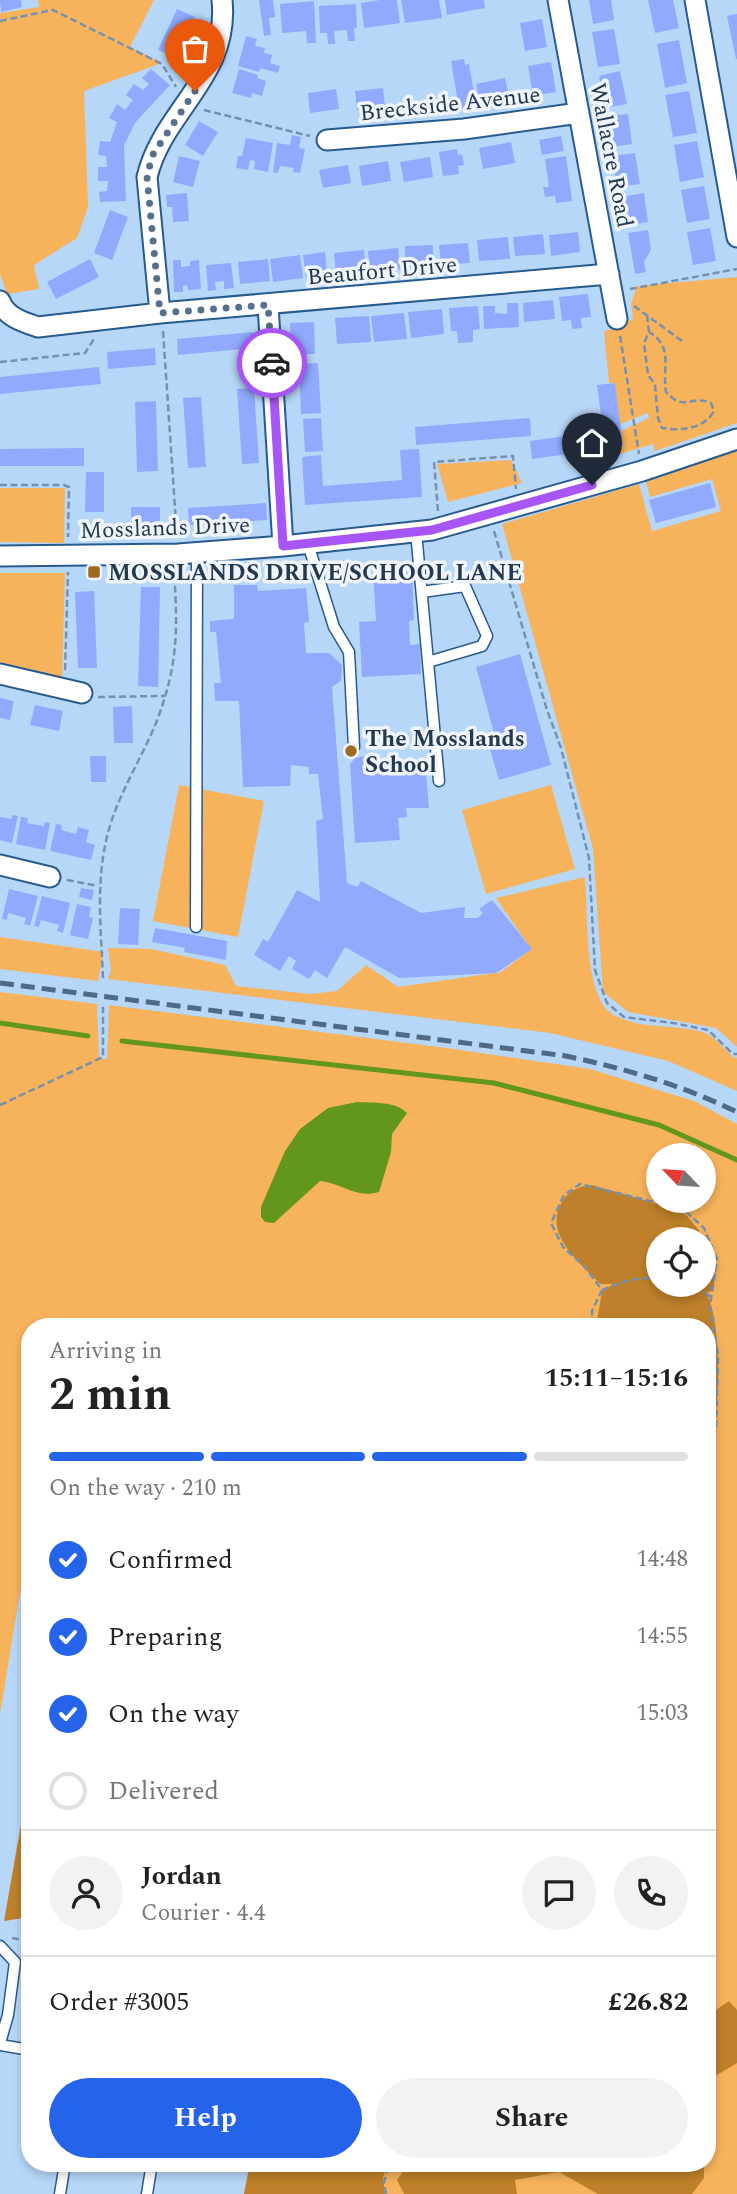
<!DOCTYPE html>
<html lang="en">
<head>
<meta charset="utf-8">
<style>
  :root { --surface:#fff; --page:#f2f2f2; --text:#222; --muted:#767676; --line:#e0e0e0; --accent:#2563eb }
  body { margin:0; font-family:Spectral,serif; background:var(--page); color:var(--text); height:100vh; display:flex; flex-direction:column; font-size:26px; white-space:nowrap }
  * { box-sizing:border-box; margin:0 }
  p { font-size:23px; color:var(--muted) }
  .icon { flex:none; width:38px; height:38px; fill:none; stroke:currentColor; stroke-width:2; stroke-linecap:round; stroke-linejoin:round }
  .map { position:relative; flex:1; overflow:hidden }
  .drawer { position:absolute; left:21px; top:1318px; width:695px; height:854px; display:flex; flex-direction:column; background:var(--surface); border-radius:28px; box-shadow:0 4px 10px #0003 }
  .drawer>* { flex:none }
  .needle { width:46px; rotate:295deg }
  .controls { position:absolute; left:646px; top:1143px; display:grid; gap:14px }
  .controls a { display:grid; place-items:center; width:70px; height:70px; border-radius:50%; background:var(--surface); box-shadow:0 4px 10px #0003; font-size:35px }
  .pin { position:absolute; display:grid; place-items:center; width:60px; height:60px; color:#fff; margin:-72px -30px; border-radius:50% 50% 50% 0; rotate:-45deg; box-shadow:0 0 7px #0007 }
  .pin .icon { rotate:45deg }
  .courier { position:absolute; display:grid; place-items:center; width:70px; height:70px; margin:-35px; border:5px solid #a855f7; border-radius:50%; background:#fff; color:#222; box-shadow:0 2px 9px #0007 }
  .head em { font-style:normal; font-weight:700 }
  .head div { display:flex; flex-direction:column-reverse }
  .head { display:flex; align-items:center; justify-content:space-between; height:119px; padding:0 28px }
  h1 { font-size:46px; font-weight:700; line-height:52px }
  .bar { display:grid; grid-template-columns:repeat(4,1fr); gap:10px 7px; align-content:center; height:84px; padding:0 28px }
  .bar i { height:9px; border-radius:5px; background:var(--line) }
  .bar .selected { background:var(--accent) }
  .bar p { grid-column:span 4 }
  .line { display:flex; align-items:center; gap:18px; padding:0 28px; border-top:2px solid var(--line) }
  .line div { flex:1 }
  .round { display:grid; place-items:center; flex:none; width:74px; height:74px; border-radius:37px; background:var(--page) }
  ol { padding:0 28px; list-style:none }
  li { display:flex; align-items:center; gap:21px; height:77px }
  li p { margin-inline-start:auto }
  li .icon { padding:7px; border-radius:50%; background:var(--accent); color:#fff; stroke-width:4 }
  li:last-child { color:var(--muted) }
  li i { width:38px; height:38px; border:4px solid var(--line); border-radius:50% }
  .cta { display:flex; gap:14px; margin-top:auto; padding:14px 28px }
  .cta a { flex:1; height:80px; border-radius:42px; background:var(--accent); color:#fff; font-size:28px; font-weight:700; line-height:80px; text-align:center }
  .cta a+a { background:var(--page); color:var(--text) }
  .map>svg:first-child { display:block }
</style>
</head>
<body>
<div class="map">
<svg width="737" height="2194" viewBox="0 0 737 2194">
  <rect width="100%" height="100%" fill="#b7d7f9"/>
  <path fill="#f7b25c" fill-rule="evenodd" d="M38 0H154L130 47 162 63 84 91 88 207 77 238 34 265 39 289 7 294 0 274V13L39 7Z
    M737 277V423L655 451 653 444 603 459 594 450 623 446 621 431 649 418 648 413 620 424 615 383H609L604 332 633 319 631 304 637 286Z
    M737 450V1047L716 1028 628 1012 603 992 593 849 502 524 639 484 652 531 721 511 712 479 650 497 646 482Z
    M511 460 522 483 448 502 437 464Z
    M0 488H65L64 543 0 542Z
    M0 573H65L62 680 0 669Z
    M179 785 264 801 238 937 153 921Z
    M551 785 575 869 486 894 462 810Z
    M585 877C588 914 585 961 598 995 612 1035 673 1021 705 1033 714 1036 725 1050 733 1057L737 1058V1091L668 1061 550 1033 108 979 111 970 108 948 151 949 225 965 236 986 310 994 337 991 366 965 398 987 501 972 531 949 496 898Z
    M0 937 104 952 98 981 0 969Z
    M0 992 97 1004 99 1059H107L109 1005 454 1049 590 1069 694 1101 737 1124V2194H244L250 2163H707V1326H30V1550H27L0 1714ZM658 1155H704V1200H658ZM658 1239H704V1284H658Z"/>
  <path fill="#be802a" fill-rule="evenodd" d="M592 1185 678 1210 687 1216 698 1229 714 1257 716 1268 713 1290 706 1293C725 1323 718 1437 707 1472V1326H596L602 1292 613 1284H600C580 1262 541 1233 563 1200 570 1190 580 1186 592 1185ZM704 1239V1284H658V1239Z
    M30 1773V1917L4 1921Z
    M729 2001 737 2010V2063L707 2081V2016Z
    M250 2163H387L383 2178 385 2194H244Z
    M409 2163H704V2178L692 2194H598L559 2172 515 2180 517 2194H404L397 2180Z"/>
  <path fill="#63961d" d="M357 1102C373 1103 395 1101 407 1113L392 1134 391 1152 379 1192C356 1199 342 1183 320 1181L274 1223 265 1222 261 1217V1207L285 1151 300 1129 328 1108Z"/>
  <g fill="none" stroke-linecap="round" stroke-linejoin="round">
    <path stroke="#63961d" stroke-width="5" d="M0 1023 88 1036
      M122 1041 494 1083 659 1125 737 1160"/>
  </g>
  <path fill="#91aafe" d="M0 0H21L22 7 1 12Z
    M259 0H273L275 17 269 18 271 35 264 36Z
    M380 0H397L400 23 364 28 361 3Z
    M401 0H439L442 18 405 23Z
    M445 0H484L485 8 447 15Z
    M589 0H611L614 20 593 24Z
    M648 0H673L679 28 655 33Z
    M314 1 316 43H307L306 31 282 33 280 4Z
    M356 4 357 28H354L355 41H348L347 30 334 31 335 44H328L327 33H320L319 6Z
    M177 9 195 17 177 58 158 50Z
    M737 14V59H736L727 16Z
    M542 19 547 47 525 51 520 23Z
    M614 29 620 64 598 67 592 32Z
    M246 36 257 39 255 46 265 48 264 53 272 55 270 63 280 66 278 73 260 68 259 72 238 66Z
    M679 40 687 83 665 88 657 44Z
    M464 59 465 65 469 64 474 92 468 93 470 108 459 109 451 61Z
    M551 62 556 92 533 96 528 66Z
    M151 69 170 85 135 123 124 146 126 201 100 202 99 192 107 191 108 181H98V167H107L106 156 98 155 100 141 110 142 117 122 109 118 117 104 125 110 133 100 126 95 134 84 143 90 149 84 142 78Z
    M239 69 258 75 257 78 266 81 262 96 252 93 251 98 232 93Z
    M620 71 627 104 605 108 599 76Z
    M505 78 510 100 481 106 476 84Z
    M383 88 385 107 357 110 355 91Z
    M336 89 339 109 310 113 308 93Z
    M689 91 697 133 673 137 665 95Z
    M628 114 632 144 611 147 607 116Z
    M199 121 218 132 203 156 185 145Z
    M292 135 301 137 299 148 305 149 300 173 293 172 294 168 280 166 278 173 273 172 277 143 290 145Z
    M561 136 564 151 542 155 539 140Z
    M246 138 273 143 268 172 254 169 255 161 250 160 248 170 236 168 238 156H242Z
    M697 141 704 177 680 182 674 145Z
    M511 142 515 163 483 169 479 148Z
    M457 149 458 155 462 154 464 165 458 166 459 174 443 176 439 152Z
    M635 153 640 184 617 187 612 156Z
    M179 156 200 161 193 187 173 182Z
    M566 156 572 201 556 203 555 196 545 197 543 187H549L545 159Z
    M430 157 433 177 404 182 400 162Z
    M388 161 391 181 362 186 359 166Z
    M348 165 351 183 323 188 319 170Z
    M704 186 710 219 687 223 681 190Z
    M187 193 189 221 173 222 172 207H167L166 195Z
    M644 193 648 222 626 226 621 197Z
    M110 210 128 217 112 260 94 253Z
    M710 228 716 261 693 265 687 232Z
    M648 230 651 250 644 262 646 272 635 274 628 233Z
    M578 232 580 252 551 256 549 235Z
    M543 234 545 254 515 256 513 237Z
    M508 237 510 259 479 261 477 240Z
    M468 243 470 263 441 265 439 245Z
    M433 245V266L405 267V246Z
    M398 248 400 269 370 271 368 251Z
    M364 250 366 271 336 274 334 253Z
    M325 252 327 275 306 277 303 255Z
    M300 255 303 278 273 282 270 259Z
    M90 259 99 277 56 299 47 282Z
    M268 259 270 281 240 284 238 262Z
    M173 260H181V267L190 266V261L199 260 201 289 188 290 187 285 183 286V292H174Z
    M231 263 234 288 224 289V281L215 282 216 290 208 291 206 265Z
    M588 294 591 317 581 318 582 328 572 329 571 320 562 321 559 297Z
    M553 300 555 319 524 322 523 303Z
    M507 303H518L519 327 484 329 483 306H495V313L507 314Z
    M478 306 480 329 473 330V342L458 343 457 331H451L449 308Z
    M442 309 444 334 411 338 408 312Z
    M404 313 407 339 374 342 371 316Z
    M369 316 371 342 337 344 335 318Z
    M314 322 315 354H291L290 323Z
    M253 332 254 348 178 355 177 339Z
    M155 348 156 365 108 369 107 352Z
    M318 363 321 413 301 414 299 364Z
    M99 367 101 384 0 394V377Z
    M615 383 623 446 532 459 530 441 603 431 597 385Z
    M254 388 259 463 242 464 237 389Z
    M201 397 206 467 188 468 183 398Z
    M156 401 158 471 137 472 135 402Z
    M321 418 323 451 305 452 303 419Z
    M530 418 531 436 416 445 415 427Z
    M84 448V466H0V449Z
    M419 449 422 497 305 505 302 457 321 455 323 486 402 480 400 450Z
    M86 472H104V512H85Z
    M710 483 716 507 656 523 649 500Z
    M266 503 267 520 189 525 188 508Z
    M131 507H160V527H131Z
    M412 572 414 620 409 621 410 645 420 644 421 674 362 677 359 622 376 621 373 574Z
    M234 585H257L258 591 306 588 309 622 304 623 306 653H329L342 665 341 681 332 687 347 883 357 887 361 881 421 913 465 907 464 918H478L483 913 479 909 492 900 532 949 496 973 399 978 345 947 327 978 315 970 309 979 292 969 296 961 289 956 280 971 254 955 263 939 268 942 297 890 320 902 316 821 323 819 318 774H309V767L291 765 290 786 243 787 239 701H215L214 683H221L216 632H210V621L234 619Z
    M141 587H160L158 687 138 686Z
    M94 591 97 668H78L75 592Z
    M520 654 551 765 499 780 489 746 497 744 476 667Z
    M0 698 14 701 10 720 0 718Z
    M35 705 63 711 59 731 30 725Z
    M132 706 133 743H114L113 707Z
    M90 756H106V782H91Z
    M363 756 373 765 425 763 429 808H406L407 817 398 818 400 840 355 843 350 764 355 758Z
    M12 815 18 816 12 843 0 840V817L12 819Z
    M21 817 28 818 27 823 44 826 45 822 50 823 45 850 16 844Z
    M56 824 62 825 61 830 76 834 78 827 89 830 86 842 95 845 91 860 50 851Z
    M81 888 94 890 92 900 79 897Z
    M9 889 38 896 30 926 24 924 26 918 8 913 7 920 2 919Z
    M42 896 70 903 63 933 57 931 59 925 41 920 39 927 34 926Z
    M77 904 91 907 89 917 93 918 88 939 70 935Z
    M120 908 140 909 138 945 118 944Z
    M155 928 227 941 226 960 184 952 185 948 152 942Z"/>
  <g fill="none" stroke-linecap="round" stroke-linejoin="round">
    <g stroke="#275a8d" stroke-width="13">
      <path id="lane" d="M416 532 439 781
        M308 544 334 627 349 652 354 747
        M422 592 465 586 487 636 482 646 428 662
        M196 927 197 553
        M0 1946 15 1962 8 2015 0 2043
        M0 2045 30 2050
        M60 2194 65 2163
        M147 2194 152 2163"/>
    </g>
    <g stroke="#275a8d" stroke-width="23">
      <path id="street" d="M558 0 617 319
        M695 0 737 237
        M327 140 464 129 579 113
        M0 301C6 317 23 322 38 327L160 313 609 274
        M268 305 283 546
        M160 313 147 177C163 110 230 77 222 0
        M0 556 178 554 283 546 432 530 642 471 737 439
        M0 674 82 693
        M0 865 50 877"/>
    </g>
    <path stroke="#7691ae" stroke-width="2.5" stroke-dasharray="7 3.5" stroke-linecap="butt" d="M0 21 53 10 162 64 176 87
      M204 110 310 136
      M630 289 737 269
      M634 306 682 341
      M647 315 649 332 644 343 648 375 655 384 658 418 662 428C682 431 704 429 714 411L711 403C691 394 685 413 666 392 662 367 674 347 649 332
      M163 331 177 537
      M620 336 639 454
      M0 362 85 353 94 339
      M0 485H64L69 487 68 537
      M438 511 434 462 513 456 516 489
      M494 531 547 710 561 748 589 858 595 970 607 1003 624 1017 673 1023 708 1030 733 1054H737
      M65 670 68 572
      M98 697 165 696
      M67 880 98 886
      M103 978C101 932 96 886 106 841 115 799 140 762 156 723 178 666 178 631 174 571
      M0 1105 103 1057V1007
      M686 1284 699 1289 711 1297
      M602 1290C621 1282 637 1277 658 1278
      M592 1326V1311L602 1290 584 1266 563 1247 551 1223 564 1195 580 1184 683 1209 704 1228 717 1259 710 1306 718 1355 716 1428 707 1478
      M12 1938 30 1941
      M386 2194 384 2183 389 2163"/>
    <use href="#lane" stroke="#fff" stroke-width="10"/>
    <use href="#street" stroke="#fff" stroke-width="19"/>
    <path stroke="#506984" stroke-width="5" stroke-dasharray="14 7" stroke-linecap="butt" d="M0 983 566 1056C627 1069 681 1085 737 1112"/>
  </g>
  <g fill="none" stroke-linecap="round" stroke-linejoin="round">
    <path stroke="#57708b" stroke-width="7" stroke-dasharray="0 12.6" d="M195 91 152 156 147 177 160 313 268 305 272 363"/>
    <path stroke="#a855f7" stroke-width="9" d="M272 363 283 546 432 530 592 485"/>
  </g>
  <g fill="#9e6a21" stroke="#eff5fa" stroke-width="2.5">
    <rect x="87" y="565" width="14" height="14" rx="3.5"/>
    <circle cx="351" cy="751" r="7"/>
  </g>
  <g text-anchor="middle" stroke-width="7" stroke-linejoin="round" paint-order="stroke">
    <g font-size="23" fill="#233950" stroke="#eff5fa">
      <text transform="translate(450 103) rotate(-6)" y="8">Breckside Avenue</text>
      <text transform="translate(612 155) rotate(79)" y="8">Wallacre Road</text>
      <text transform="translate(382 270) rotate(-5)" y="8">Beaufort Drive</text>
      <text transform="translate(165 527) rotate(-2)" y="8">Mosslands Drive</text>
    </g>
    <g font-size="23" font-weight="bold" fill="#233950" stroke="#eff5fa" text-anchor="start">
      <text x="108" y="580">MOSSLANDS DRIVE/SCHOOL LANE</text>
      <text x="365" y="746">The Mosslands<tspan x="365" dy="26">School</tspan></text>
    </g>
  </g>
</svg>
<div class="controls">
<a><svg class="needle" viewBox="-14 -14 28 28"><path d="M0-13l5 13h-10z" fill="#e53935"/><path d="M0 13l5-13h-10z" fill="#767676"/></svg></a>
<a><svg class="icon" aria-label="locate" viewBox="0 0 24 24"><circle cx="12" cy="12" r="6"/><path d="M12 2v4M12 18v4M2 12h4M18 12h4"/></svg></a>
</div>
<div class="pin" style="left:195px;top:91px;background:#ea580c"><svg class="icon" aria-label="bag" viewBox="0 0 24 24"><path d="M5 8h14l-1 12H6zM9 8a3 3 0 0 1 6 0"/></svg></div>
<div class="pin" style="left:592px;top:485px;background:#1f2937"><svg class="icon" aria-label="home" viewBox="0 0 24 24"><path d="M3 11l9-7 9 7M6 9v11h12V9"/></svg></div>
<div class="courier" style="left:272px;top:363px"><svg class="icon" aria-label="car" viewBox="0 0 24 24"><path d="M5 17H2v-5l4-1 3-4h7l3 4 3 1v5h-3M9 17h6M6 11h13"/><circle cx="7" cy="17" r="2"/><circle cx="17" cy="17" r="2"/></svg></div>
<section class="drawer">
<div class="head"><div><h1>2 min</h1><p>Arriving in</p></div><em>15:11–15:16</em></div>
<div class="bar"><i class="selected"></i><i class="selected"></i><i class="selected"></i><i></i><p>On the way · 210 m</p></div>
<ol>
<li><svg class="icon" aria-label="check" viewBox="0 0 24 24"><path d="M5 12l5 5 9-10"/></svg>Confirmed<p>14:48</p></li>
<li><svg class="icon" aria-label="check" viewBox="0 0 24 24"><path d="M5 12l5 5 9-10"/></svg>Preparing<p>14:55</p></li>
<li><svg class="icon" aria-label="check" viewBox="0 0 24 24"><path d="M5 12l5 5 9-10"/></svg>On the way<p>15:03</p></li>
<li><i></i>Delivered</li>
</ol>
<div class="line" style="height:126px"><a class="round"><svg class="icon" aria-label="person" viewBox="0 0 24 24"><circle cx="12" cy="8" r="4"/><path d="M4 21q1-7 8-7t8 7"/></svg></a><div><b>Jordan</b><p>Courier · 4.4</p></div><a class="round"><svg class="icon" aria-label="chat" viewBox="0 0 24 24"><path d="M4 5h16v11H9l-5 4z"/></svg></a><a class="round"><svg class="icon" aria-label="phone" viewBox="0 0 24 24"><path d="M5 4h4l2 5-3 2q2 4 5 5l2-3 5 2v4C11 20 4 13 5 4z"/></svg></a></div>
<div class="line" style="height:91px"><div>Order #3005</div><b>£26.82</b></div>
<div class="cta"><a>Help</a><a>Share</a></div>
</section>
</div>
</body>
</html>
